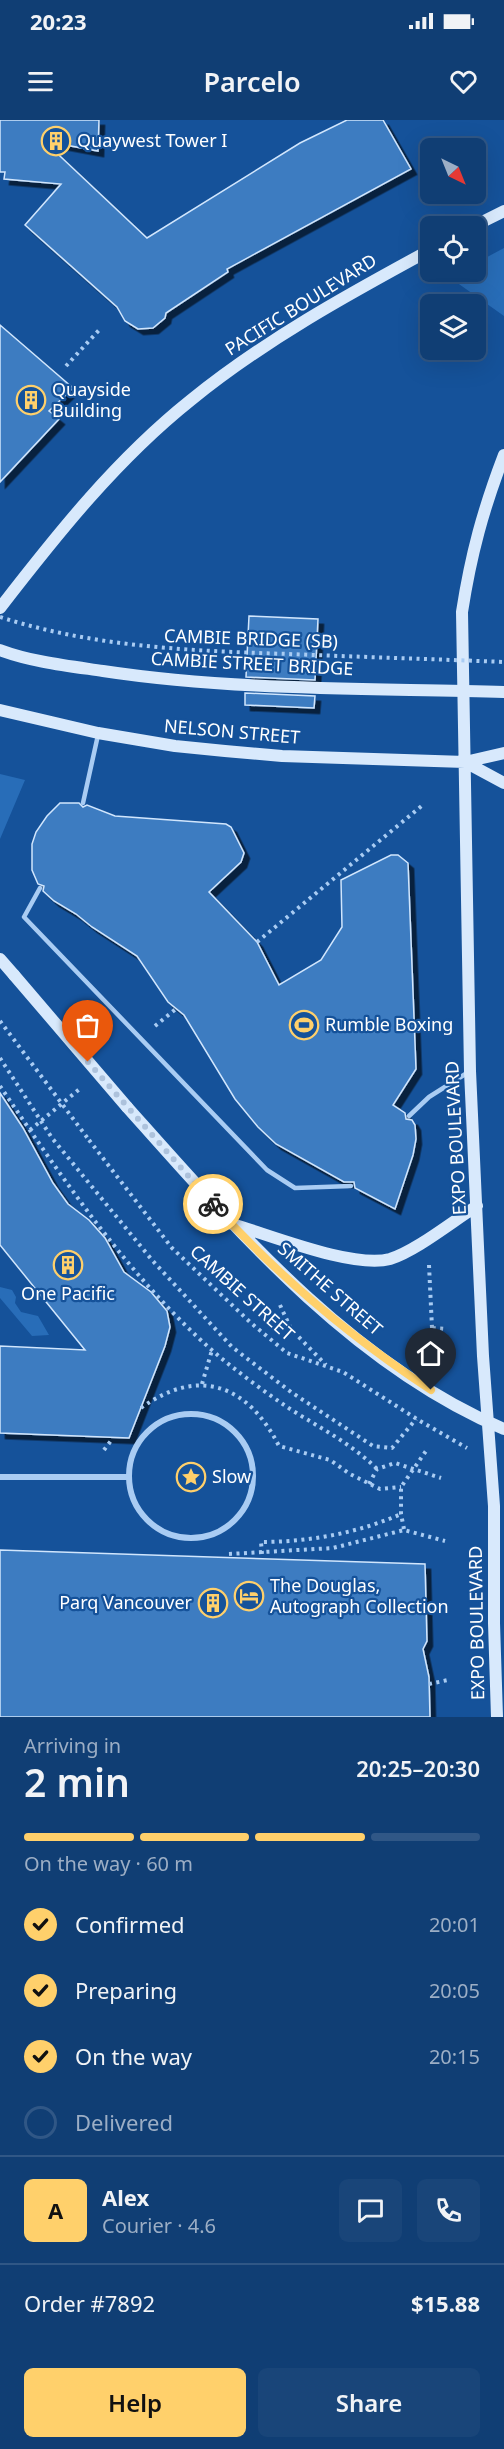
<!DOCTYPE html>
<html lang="en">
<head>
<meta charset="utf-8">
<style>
  :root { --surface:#103e74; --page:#194579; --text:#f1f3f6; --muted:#9caec5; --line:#305786; --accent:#ffd06b }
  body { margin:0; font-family:"Noto Sans",sans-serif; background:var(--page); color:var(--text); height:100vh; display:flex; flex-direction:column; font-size:22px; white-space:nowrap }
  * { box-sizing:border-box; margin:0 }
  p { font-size:20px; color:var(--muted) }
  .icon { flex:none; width:33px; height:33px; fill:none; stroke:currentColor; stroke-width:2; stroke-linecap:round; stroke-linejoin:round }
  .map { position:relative; height:1597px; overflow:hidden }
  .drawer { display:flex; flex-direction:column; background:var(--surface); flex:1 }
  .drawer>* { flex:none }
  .needle { width:39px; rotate:137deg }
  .controls { position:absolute; left:420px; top:18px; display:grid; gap:12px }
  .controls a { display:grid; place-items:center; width:66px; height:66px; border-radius:9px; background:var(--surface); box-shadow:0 6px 24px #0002,0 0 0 2px var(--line); font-size:30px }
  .pin { position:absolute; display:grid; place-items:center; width:51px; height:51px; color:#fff; margin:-62px -26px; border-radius:50% 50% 50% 0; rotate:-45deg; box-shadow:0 0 6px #0007 }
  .pin .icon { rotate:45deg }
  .courier { position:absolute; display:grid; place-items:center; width:60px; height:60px; margin:-30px; border:4px solid #ffd06b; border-radius:50%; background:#fff; color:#222; box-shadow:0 2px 8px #0007 }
  .overview em { font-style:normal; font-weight:600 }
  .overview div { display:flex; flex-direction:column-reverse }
  .overview { display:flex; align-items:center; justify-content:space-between; height:102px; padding:0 24px }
  h1 { font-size:39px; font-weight:600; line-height:45px }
  .bar { display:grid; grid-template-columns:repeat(4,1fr); gap:9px 6px; align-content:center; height:72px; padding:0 24px }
  .bar i { height:8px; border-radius:4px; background:var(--line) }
  .bar .current { background:var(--accent) }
  .bar p { grid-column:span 4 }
  .line { display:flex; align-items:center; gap:15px; padding:0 24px; border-top:2px solid var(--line) }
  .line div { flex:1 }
  .round { display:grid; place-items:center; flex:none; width:63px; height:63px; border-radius:9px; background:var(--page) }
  ol { padding:0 24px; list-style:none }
  li { display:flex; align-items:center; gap:18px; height:66px }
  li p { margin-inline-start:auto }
  li .icon { padding:6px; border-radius:50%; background:var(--accent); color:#111; stroke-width:4 }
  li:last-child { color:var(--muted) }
  li i { width:33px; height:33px; border:3px solid var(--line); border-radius:50% }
  .action { display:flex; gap:12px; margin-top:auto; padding:12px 24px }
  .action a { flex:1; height:69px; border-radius:9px; background:var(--accent); color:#111; font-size:24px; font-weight:600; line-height:69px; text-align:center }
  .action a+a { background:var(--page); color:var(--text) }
  .status { display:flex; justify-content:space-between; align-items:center; height:42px; padding:0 30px; background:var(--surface); direction:ltr }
  .status svg { height:16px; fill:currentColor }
  header { display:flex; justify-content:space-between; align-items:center; height:78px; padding:0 24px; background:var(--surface); font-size:27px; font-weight:600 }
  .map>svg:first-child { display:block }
</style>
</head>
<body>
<div class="status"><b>20:23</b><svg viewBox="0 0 49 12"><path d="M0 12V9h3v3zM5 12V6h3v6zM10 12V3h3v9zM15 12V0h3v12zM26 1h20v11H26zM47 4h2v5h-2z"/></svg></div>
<header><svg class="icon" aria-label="menu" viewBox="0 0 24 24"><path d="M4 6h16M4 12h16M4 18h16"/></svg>Parcelo<svg class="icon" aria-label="heart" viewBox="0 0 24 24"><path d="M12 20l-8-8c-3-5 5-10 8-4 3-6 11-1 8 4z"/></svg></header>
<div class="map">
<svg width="504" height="1597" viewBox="0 0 504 1597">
  <defs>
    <filter id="shadow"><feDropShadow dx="5.5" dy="5.5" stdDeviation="0" flood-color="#0009"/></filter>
  </defs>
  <rect width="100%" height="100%" fill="#15529a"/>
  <path fill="#286db8" d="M504 128V196L449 157 460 152H476V143Z
    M0 654 25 660 0 719Z
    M0 1167 12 1170 16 1177 15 1183 21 1192 38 1196 49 1215 32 1216 0 1178Z"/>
  <path fill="#3d7cc1" stroke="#d1e6fd" stroke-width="1.5" filter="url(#shadow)" d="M0 0H99L98 31 44 21 147 118 300 23 347 0H383L411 49 227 149 228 152 166 193 165 198 153 208 138 209 125 201 117 187 25 105 61 64 4 59 5 52H0Z
    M0 205 73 268 49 291 59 299 0 362Z
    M249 496 318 499 315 560 246 557Z
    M245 573 315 576 314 588 245 585Z
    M60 683H79L83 687 87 685 115 696 226 704 231 707 244 733 241 742 209 772 257 822 279 865 321 840 342 807 341 760 391 735H398L408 743 416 949 393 985 405 993 406 999 412 1000 415 1005 416 1019 413 1035 395 1089 355 1068 354 1062H344L276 1024 258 1007 235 979 184 895 168 882 137 836 92 807 76 794 54 781 43 771 44 766 38 764 32 750V724L36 712 47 696Z
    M0 973 23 1008 53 1063 68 1084 89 1100 105 1118 124 1152 151 1172 167 1191 170 1207 165 1226 129 1318 0 1313V1226L85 1230 0 1125Z
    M0 1430 425 1444 427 1521 423 1529 429 1557 430 1597H0Z"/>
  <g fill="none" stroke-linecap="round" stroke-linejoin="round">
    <path stroke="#a9ccf3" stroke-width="4" stroke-dasharray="3 4.5" stroke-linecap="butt" d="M66 246 101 208
      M257 822 424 684
      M155 906 177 888
      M0 938 52 1018 152 1140 232 1227 291 1272 373 1326 392 1328 416 1299
      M0 966C65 1062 132 1162 221 1238 242 1255 265 1272 287 1287 318 1307 351 1323 377 1349
      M30 1010 82 967
      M89 1020 172 1128 251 1203 287 1233 343 1252 420 1301 467 1328
      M429 1145 432 1208
      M280 1185 291 1209 326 1245
      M426 1221 432 1208 446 1209
      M202 1264 212 1230
      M141 1288C199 1246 248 1265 279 1326L330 1340 350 1354 380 1369 401 1367
      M104 1330 113 1318
      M369 1364 377 1349 395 1343 441 1358
      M404 1409 401 1394V1367L426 1331
      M229 1434 333 1428 404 1410 445 1421
      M262 1434 261 1422C309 1422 358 1413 401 1394
      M429 1564 448 1560"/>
    <path stroke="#a9ccf3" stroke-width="4.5" d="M83 683 98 615
      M40 768 24 797 267 1050 295 1068 351 1066
      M409 996 429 977 467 953"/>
    <path stroke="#a9ccf3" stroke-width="6" d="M129 1356a62 62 0 1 1 124 0a62 62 0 1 1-124 0Z
      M0 1357H128"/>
    <path stroke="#d8e9fc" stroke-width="12" d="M474 106 504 91
      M0 488C58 413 117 339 191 280 265 220 347 175 430 130
      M0 590 98 613 175 626 225 631 282 636 465 642 504 633
      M465 642 504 663
      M0 839 14 855
      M127 987C234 1107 352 1245 504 1309
      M232 1104C270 1115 354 1149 390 1139 416 1131 453 1101 477 1086
      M497 1597 494 1503V1386L483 1236 470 951 462 492C471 434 483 390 504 335"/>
    <path stroke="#a9ccf3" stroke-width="4" stroke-dasharray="3 4.5" stroke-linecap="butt" d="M0 497C93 527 192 531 289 534 361 537 432 539 504 542
      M0 901 89 1020"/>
    <path stroke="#d8e9fc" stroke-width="12" d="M0 530C32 542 69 546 103 551 235 571 371 568 504 572
      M14 855 127 987"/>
  </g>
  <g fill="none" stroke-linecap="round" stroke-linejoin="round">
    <path stroke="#adc2dc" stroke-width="6" stroke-dasharray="0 10.8" d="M88 942 213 1084"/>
    <path stroke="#ffd06b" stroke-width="8" d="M213 1084C277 1155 352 1218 431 1270"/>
  </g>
  <defs>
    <g id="building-ring" transform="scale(1.5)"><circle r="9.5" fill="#15529a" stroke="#ffd06b" stroke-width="1.5"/><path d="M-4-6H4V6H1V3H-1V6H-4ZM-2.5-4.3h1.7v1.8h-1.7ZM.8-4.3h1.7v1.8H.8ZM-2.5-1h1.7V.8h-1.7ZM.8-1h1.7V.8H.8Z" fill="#ffd06b"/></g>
    <g id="stadium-ring" transform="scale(1.5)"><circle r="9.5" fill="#15529a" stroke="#ffd06b" stroke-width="1.5"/><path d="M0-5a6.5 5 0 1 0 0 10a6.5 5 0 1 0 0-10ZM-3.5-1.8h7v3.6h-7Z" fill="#ffd06b"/></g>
    <g id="sight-ring" transform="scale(1.5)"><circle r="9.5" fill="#15529a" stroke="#ffd06b" stroke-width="1.5"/><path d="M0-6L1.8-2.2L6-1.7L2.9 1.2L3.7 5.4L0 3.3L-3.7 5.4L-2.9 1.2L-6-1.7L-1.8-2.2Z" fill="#ffd06b"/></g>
    <g id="hotel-ring" transform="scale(1.5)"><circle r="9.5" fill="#15529a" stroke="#ffd06b" stroke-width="1.5"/><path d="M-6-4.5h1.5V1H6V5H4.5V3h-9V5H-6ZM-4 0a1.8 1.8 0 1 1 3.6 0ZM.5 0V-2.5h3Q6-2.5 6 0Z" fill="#ffd06b"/></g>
  </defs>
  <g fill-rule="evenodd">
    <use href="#building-ring" x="56" y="21"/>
    <use href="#building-ring" x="31" y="280"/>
    <use href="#stadium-ring" x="304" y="905"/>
    <use href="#building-ring" x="68" y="1145"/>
    <use href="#sight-ring" x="191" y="1357"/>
    <use href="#hotel-ring" x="249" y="1476"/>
    <use href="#building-ring" x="213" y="1483"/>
  </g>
  <g text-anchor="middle" stroke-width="4.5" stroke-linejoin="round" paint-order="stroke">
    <g font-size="18" fill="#fff" stroke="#15529a" text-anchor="start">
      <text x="77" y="27">Quaywest Tower I</text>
      <text x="52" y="276">Quayside<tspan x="52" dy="21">Building</tspan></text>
      <text x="325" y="911">Rumble Boxing</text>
      <text x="68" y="1180" text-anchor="middle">One Pacific</text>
      <text x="212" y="1363">Slow</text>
      <text x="270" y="1472">The Douglas,<tspan x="270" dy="21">Autograph Collection</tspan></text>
      <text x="192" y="1489" text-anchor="end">Parq Vancouver</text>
    </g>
    <g font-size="18" fill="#fff" stroke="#15529a">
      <text transform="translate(301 185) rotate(-32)" y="6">PACIFIC BOULEVARD</text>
      <text transform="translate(251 519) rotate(2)" y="6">CAMBIE BRIDGE (SB)</text>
      <text transform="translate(252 544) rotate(3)" y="6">CAMBIE STREET BRIDGE</text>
      <text transform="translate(232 612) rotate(5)" y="6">NELSON STREET</text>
      <text transform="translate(456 1018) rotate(-93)" y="6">EXPO BOULEVARD</text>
      <text transform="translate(330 1169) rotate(41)" y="6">SMITHE STREET</text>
      <text transform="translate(242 1173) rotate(42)" y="6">CAMBIE STREET</text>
      <text transform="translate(477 1503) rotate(-91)" y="6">EXPO BOULEVARD</text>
    </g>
  </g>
</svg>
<div class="controls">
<a><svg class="needle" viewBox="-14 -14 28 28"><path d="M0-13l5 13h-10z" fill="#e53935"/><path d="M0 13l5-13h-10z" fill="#9caec5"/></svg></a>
<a><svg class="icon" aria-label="locate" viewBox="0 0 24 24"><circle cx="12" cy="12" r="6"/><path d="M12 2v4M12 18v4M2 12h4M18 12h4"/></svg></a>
<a><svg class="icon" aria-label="layers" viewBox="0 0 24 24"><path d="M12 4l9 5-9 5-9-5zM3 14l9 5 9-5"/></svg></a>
</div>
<div class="pin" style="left:88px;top:942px;background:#ea580c"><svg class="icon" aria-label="bag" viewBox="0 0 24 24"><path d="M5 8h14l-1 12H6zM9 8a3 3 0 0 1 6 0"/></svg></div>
<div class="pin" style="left:431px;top:1270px;background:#1f2937"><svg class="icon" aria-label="home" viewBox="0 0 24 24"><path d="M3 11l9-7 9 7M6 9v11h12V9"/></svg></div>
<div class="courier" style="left:213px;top:1084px"><svg class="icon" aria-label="bike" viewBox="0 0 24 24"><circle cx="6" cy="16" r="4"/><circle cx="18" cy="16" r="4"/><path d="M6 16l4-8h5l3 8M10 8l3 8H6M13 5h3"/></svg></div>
</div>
<section class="drawer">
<div class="overview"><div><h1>2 min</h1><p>Arriving in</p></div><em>20:25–20:30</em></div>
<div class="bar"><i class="current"></i><i class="current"></i><i class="current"></i><i></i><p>On the way · 60 m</p></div>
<ol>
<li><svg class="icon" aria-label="check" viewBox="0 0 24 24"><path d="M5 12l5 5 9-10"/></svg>Confirmed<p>20:01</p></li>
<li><svg class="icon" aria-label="check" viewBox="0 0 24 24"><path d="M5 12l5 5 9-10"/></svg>Preparing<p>20:05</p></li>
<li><svg class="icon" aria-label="check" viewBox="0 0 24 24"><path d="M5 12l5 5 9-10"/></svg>On the way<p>20:15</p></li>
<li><i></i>Delivered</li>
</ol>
<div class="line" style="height:108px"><b class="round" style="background:var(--accent);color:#111">A</b><div><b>Alex</b><p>Courier · 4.6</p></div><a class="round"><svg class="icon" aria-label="chat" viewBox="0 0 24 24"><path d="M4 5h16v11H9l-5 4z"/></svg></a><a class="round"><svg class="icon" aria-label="phone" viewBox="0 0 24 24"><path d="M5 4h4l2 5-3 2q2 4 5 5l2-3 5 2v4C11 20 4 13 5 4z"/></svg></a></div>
<div class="line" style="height:78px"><div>Order #7892</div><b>$15.88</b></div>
<div class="action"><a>Help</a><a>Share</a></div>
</section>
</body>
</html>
